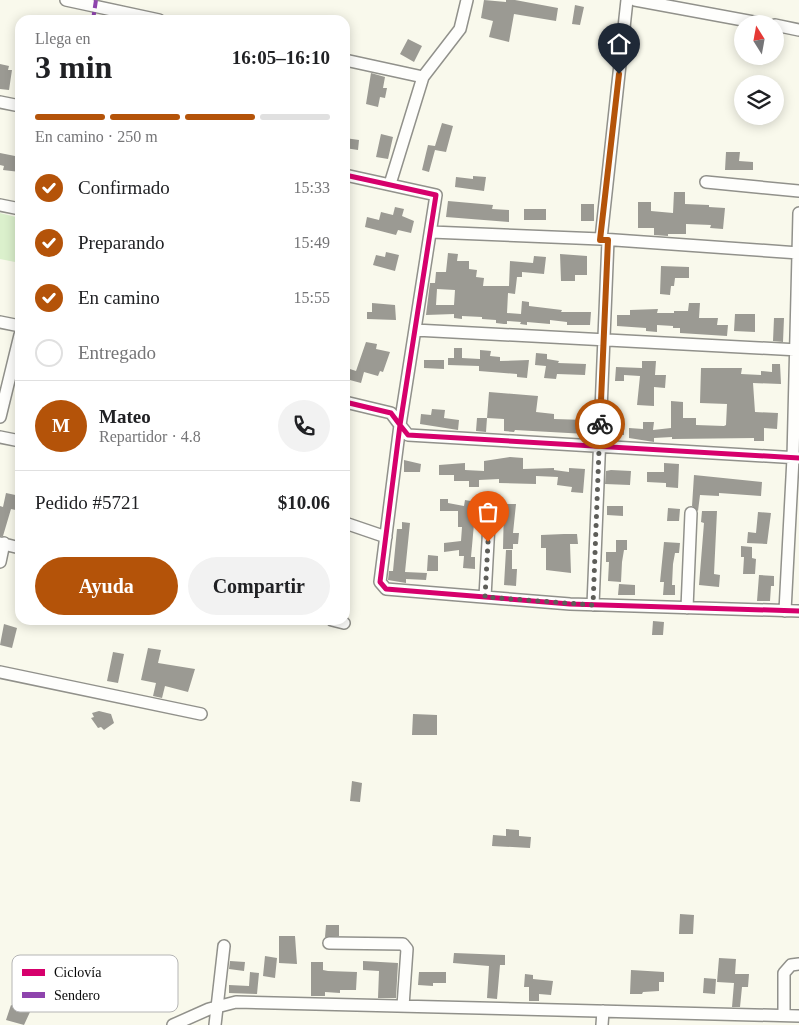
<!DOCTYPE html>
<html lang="es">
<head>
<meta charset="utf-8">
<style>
  :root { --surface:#fff; --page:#f2f2f2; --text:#202124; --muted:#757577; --line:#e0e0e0; --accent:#b45309 }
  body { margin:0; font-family:"Times New Roman",serif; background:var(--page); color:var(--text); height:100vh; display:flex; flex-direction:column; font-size:19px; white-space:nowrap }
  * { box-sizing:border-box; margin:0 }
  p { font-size:16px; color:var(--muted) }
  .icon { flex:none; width:28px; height:28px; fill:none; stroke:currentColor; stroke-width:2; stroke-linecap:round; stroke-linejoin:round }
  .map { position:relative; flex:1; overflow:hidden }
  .side { position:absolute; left:15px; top:15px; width:335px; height:610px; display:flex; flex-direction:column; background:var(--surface); border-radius:15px; box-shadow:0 2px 12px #0003 }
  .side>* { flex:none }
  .needle { width:32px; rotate:349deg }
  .controls { position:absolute; left:734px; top:15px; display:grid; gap:10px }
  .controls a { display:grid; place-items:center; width:50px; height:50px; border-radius:50%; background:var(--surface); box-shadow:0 2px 12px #0003; font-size:25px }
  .pin { position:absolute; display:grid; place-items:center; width:42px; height:42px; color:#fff; margin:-51px -21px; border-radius:50% 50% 50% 0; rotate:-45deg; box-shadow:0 0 5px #0007 }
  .pin .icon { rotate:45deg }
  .courier { position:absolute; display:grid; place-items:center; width:50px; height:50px; margin:-25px; border:4px solid #b45309; border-radius:50%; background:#fff; color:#222; box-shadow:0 1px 6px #0007 }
  .summary em { font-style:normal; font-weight:600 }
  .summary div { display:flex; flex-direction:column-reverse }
  .summary { display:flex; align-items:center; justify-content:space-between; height:85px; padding:0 20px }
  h1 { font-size:32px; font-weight:600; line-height:38px }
  .bar { display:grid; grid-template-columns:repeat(4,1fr); gap:8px 5px; align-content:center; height:60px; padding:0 20px }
  .bar i { height:6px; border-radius:4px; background:var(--line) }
  .bar .selected { background:var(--accent) }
  .bar p { grid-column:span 4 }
  .line { display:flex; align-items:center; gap:12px; padding:0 20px; border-top:1px solid var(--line) }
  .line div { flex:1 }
  .round { display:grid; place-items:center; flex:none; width:52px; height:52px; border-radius:26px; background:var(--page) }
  ol { padding:0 20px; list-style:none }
  li { display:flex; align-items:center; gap:15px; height:55px }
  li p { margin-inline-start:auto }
  li .icon { padding:5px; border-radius:50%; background:var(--accent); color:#fff; stroke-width:4 }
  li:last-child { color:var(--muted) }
  li i { width:28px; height:28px; border:2px solid var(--line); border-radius:50% }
  .button { display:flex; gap:10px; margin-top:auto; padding:10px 20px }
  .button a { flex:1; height:58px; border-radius:30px; background:var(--accent); color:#fff; font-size:20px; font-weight:600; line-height:58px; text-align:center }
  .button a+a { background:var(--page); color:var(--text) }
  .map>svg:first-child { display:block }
</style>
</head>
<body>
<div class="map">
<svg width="799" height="1025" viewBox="0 0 799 1025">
  <rect width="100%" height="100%" fill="#f9f9ec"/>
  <path fill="#dbf0cc" d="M0 213 20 218V263L0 259Z"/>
  <path fill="#9b9a93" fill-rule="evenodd" d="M484 0 506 2V0H515L558 8 556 21 514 14 509 42 489 37 493 21 481 18Z
    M575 5 584 7 580 25 572 24Z
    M408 39 422 46 414 62 400 54Z
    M0 64 9 66 8 70H12L9 90 0 89Z
    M371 73 385 77 383 88H387L385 98 380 97 378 107 366 104Z
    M442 123 453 126 446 152 435 150 429 172 422 170 428 145 435 146Z
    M381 134 393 137 388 159 376 157Z
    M345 138 359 140 358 150 345 148Z
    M726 152H740L739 161 753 162V170H725Z
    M0 153 20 157V172L3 170 4 166 0 165Z
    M473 176 486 177 484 191 455 187 456 177 473 179Z
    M674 192H685V204L709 205V207L725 208 723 229 710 228 711 225 686 224V234H668V236L654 235V228H638V202H651V211L673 213Z
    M448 201 493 205 492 209 509 210V222L446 217Z
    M581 204H594V221H581Z
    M395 207 404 209 402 216 414 221 411 233 398 230 396 235 365 227 367 217 379 220 381 212 393 215Z
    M524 209H546V220H524Z
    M386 252 399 255 395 271 373 265 376 255 385 257Z
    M448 253 458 254 457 261H469V269L477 270 476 277 484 278 483 286H509L510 261 533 263 534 256 546 257 544 274 522 272V277H517L515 294 508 293 507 313 521 314 522 301 529 302V306L562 310 561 312H591L590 325H567V322L550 320V324L527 322V325L520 324 521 322 507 321V324H504L496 323V320L482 319V317L462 316V319L454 318V314L426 315 430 283H435L436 272H446ZM437 289 455 290 454 305H436Z
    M560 254 587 256V275H575V281H561Z
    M661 266 689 267V278H675L674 286H671L670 295 660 294Z
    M372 303 395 305 396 320 367 319V312H372Z
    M689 303H700L699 318H718L717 325H728L727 336 680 333V328H673V326L657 325V332L646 331V328L617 326V315H630V310L658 309 657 313H674V311H688Z
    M735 314H755V332L734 331Z
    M774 318H784L783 342 773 341Z
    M366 342 377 344 376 349 390 352 383 372 380 371 378 376 364 372 361 383 346 379 350 369 356 371Z
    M454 348H462V358L480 359V350L491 351 490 356 500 357V361L529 360 527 378 517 377V374L479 371V366L448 365V358H454Z
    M536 353 547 354V359L559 361 558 363 586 364 585 375 557 374 556 379 544 378 546 366 535 365Z
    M424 360H444V369L424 368Z
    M642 361H656L655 375H666L665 388 654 387V406L637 405 640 376 624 375V381H615L616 367 642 368Z
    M772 364H780L781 384 753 383 755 412 778 413 777 429 764 428V441H754V438L672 439V437L654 438V442L629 438V428L643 429V422H654L653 430 671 428V401L683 402V418H696V425L724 426 726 425 727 404 700 403 701 368H742L741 374 761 375V371L772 372Z
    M489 392 538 396 536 412 554 414V419L586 420V434L515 430 514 432 504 431V419L487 418Z
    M432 409 445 410 444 418 459 420 458 430 420 424 421 414 431 415Z
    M612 416H620L619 427H624V435L611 434Z
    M477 418H487L486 432 476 431Z
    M510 457 523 458V469L554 468V470L569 472V468L585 469 583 493 571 492 572 487 557 485 558 477 536 476V484L499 483V479L479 480V487H469V481H454V475H439V465L465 463V470L484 471V461Z
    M404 460 421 464 420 472H404Z
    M664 463 679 464 678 488 666 487V483L647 482V472H664Z
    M611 470 631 471 630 485 605 484 606 471Z
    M694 475 762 482 761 496 719 493V496L700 495 698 511 692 506Z
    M6 493 20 496V511L11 509 3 536H0V506L3 507Z
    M440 499H448V503L464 506 465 500 476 502 471 557H475V569L463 568 464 556H459V550L444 552V543L461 541 462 527H458V511H440Z
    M504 504H516L513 533H519L518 544H513V549H503Z
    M607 506H623V516L607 515Z
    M668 508 680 509 679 521H667Z
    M702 511H717L714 574 720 575 719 587 699 585 704 523 701 522Z
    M758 512 771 513 767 544 747 543 748 532 756 533Z
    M402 522 410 523 405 572 427 573 426 580 406 579V583L388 580 389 571H393L397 529H402Z
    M564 534H577L578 544H570L571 573 546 570V548H541V535Z
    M616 540H627V550H624L622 562 621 582 608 581 609 562H606V552H616Z
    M664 542 680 543 679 553H675L673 564 672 585H675V595H663L664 582H660Z
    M741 546 752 547V558L756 559 755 574H743L744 557H741Z
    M506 550H512V569H517L516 586 504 585Z
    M428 555 438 556V571H427Z
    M759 575 774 576V586H771L770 601H757Z
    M619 584 635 585V595H618Z
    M653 621 664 622 663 635H652Z
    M4 624 17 628 12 648 0 645Z
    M148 648 161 650 158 663 195 669 188 692 165 686 162 698 153 696 156 683 141 680Z
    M113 652 124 654 118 683 107 681Z
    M99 711 111 714 114 723 104 730 101 727 98 728 91 718 94 717 92 713Z
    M413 714 437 715V735H412Z
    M352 781 362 783 360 802 350 801Z
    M506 829 519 830V836L531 837 530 848 492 846 493 835 506 836Z
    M680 914 694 915 693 934H679Z
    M326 925H339V936L325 937Z
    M279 936H295L297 964 279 963Z
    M454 953 505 955V965H500L497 999 487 998 489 966 453 963Z
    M265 956 277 958 275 978 263 976Z
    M719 958 736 959 735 974H749L748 987H742L740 1007H732L734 983 717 982Z
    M230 961 245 962 244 971 229 969Z
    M363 961 398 963 396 998H378L379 971 363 970Z
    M311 962H323V970L328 971 357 972 356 990H340V993L325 992V996H311Z
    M631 970 664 972V982H659V991L643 992 642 994H630Z
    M250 972 259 973 257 994 229 993V985L249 986Z
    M419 972H446V983H433V986L418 985Z
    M525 974 533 975V979L553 981 551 995 539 994V1001H529V987H524Z
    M704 978 716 979 715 994 703 993Z
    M11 1005 30 1012 24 1025 6 1020Z"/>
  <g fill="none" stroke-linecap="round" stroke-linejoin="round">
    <g stroke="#91918b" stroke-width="14">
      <path id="minor" d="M66 0 159 20
        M635 0 765 24
        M775 25 799 30
        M345 60 423 77
        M0 102 20 106
        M345 175 436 195 400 425 408 435 799 458
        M706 182 799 191
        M390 184 423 77 460 29 467 0
        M0 205 20 209
        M431 232 601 239 799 253
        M601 239 627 0
        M0 322 20 326
        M415 330 799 350
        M345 402 391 413 400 425 380 582 386 589 570 604 799 611
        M0 417 20 335
        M0 437 20 441
        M345 523 386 537
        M0 543 20 548
        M0 562 4 543
        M485 597 490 505
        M593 605 608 240
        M687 608 691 513
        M785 611 793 458 799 213
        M332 620 344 623
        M0 672 201 714
        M329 943 403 944 407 949 403 1006
        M784 1015V973L791 965 799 964
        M173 1025 209 1009 236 1002 799 1016
        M215 1025 224 946
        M602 1025 603 1011"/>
    </g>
    <use href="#minor" stroke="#fefefc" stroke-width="11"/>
    <path stroke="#8e44ad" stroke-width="4" stroke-dasharray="8 4" stroke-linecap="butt" d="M93 20 96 0"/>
    <g stroke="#fff" stroke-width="8">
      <path id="cycleway" d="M345 175 436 195 400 425 408 435 799 458
        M345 402 391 413 400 425 380 582 386 589 570 604 799 611"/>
    </g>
    <use href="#cycleway" stroke="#d6006c" stroke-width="5"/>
  </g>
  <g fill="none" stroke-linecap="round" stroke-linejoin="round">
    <path stroke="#5d5d58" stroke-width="5" stroke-dasharray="0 9" d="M488 542 485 597 593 605 600 424"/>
    <path stroke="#b45309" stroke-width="6" d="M600 424 608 240H600L619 74"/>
  </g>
  <rect x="12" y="955" width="166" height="57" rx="8" fill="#fff" stroke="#b5b5b5" stroke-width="1"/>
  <rect x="22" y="969" width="23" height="7" fill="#d6006c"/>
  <rect x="22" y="992" width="23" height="6" fill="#8e44ad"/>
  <g font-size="14" fill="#090909">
    <text x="54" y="977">Ciclovía</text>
    <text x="54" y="1000">Sendero</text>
  </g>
</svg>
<div class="controls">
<a><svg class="needle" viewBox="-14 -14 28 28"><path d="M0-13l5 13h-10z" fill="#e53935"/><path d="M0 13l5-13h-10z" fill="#757577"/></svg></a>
<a><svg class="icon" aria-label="layers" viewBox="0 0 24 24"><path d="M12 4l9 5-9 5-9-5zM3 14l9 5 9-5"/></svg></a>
</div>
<div class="pin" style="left:488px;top:542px;background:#ea580c"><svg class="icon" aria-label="bag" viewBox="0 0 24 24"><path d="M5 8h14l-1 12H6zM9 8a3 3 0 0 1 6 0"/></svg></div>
<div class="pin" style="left:619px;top:74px;background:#1f2937"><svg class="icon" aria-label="home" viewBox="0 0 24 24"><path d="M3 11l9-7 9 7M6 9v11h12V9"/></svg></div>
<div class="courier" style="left:600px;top:424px"><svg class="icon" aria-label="bike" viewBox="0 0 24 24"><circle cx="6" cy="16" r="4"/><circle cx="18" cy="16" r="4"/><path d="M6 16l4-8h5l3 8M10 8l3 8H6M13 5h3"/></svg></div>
<section class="side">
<div class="summary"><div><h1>3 min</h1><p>Llega en</p></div><em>16:05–16:10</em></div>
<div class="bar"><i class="selected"></i><i class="selected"></i><i class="selected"></i><i></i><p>En camino · 250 m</p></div>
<ol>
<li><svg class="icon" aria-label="check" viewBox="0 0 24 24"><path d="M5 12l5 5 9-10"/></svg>Confirmado<p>15:33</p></li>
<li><svg class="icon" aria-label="check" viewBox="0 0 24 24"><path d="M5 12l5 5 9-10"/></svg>Preparando<p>15:49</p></li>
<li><svg class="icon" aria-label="check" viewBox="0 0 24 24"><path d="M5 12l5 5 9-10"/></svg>En camino<p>15:55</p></li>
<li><i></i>Entregado</li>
</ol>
<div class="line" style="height:90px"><b class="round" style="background:var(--accent);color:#fff">M</b><div><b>Mateo</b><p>Repartidor · 4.8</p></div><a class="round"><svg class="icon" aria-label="phone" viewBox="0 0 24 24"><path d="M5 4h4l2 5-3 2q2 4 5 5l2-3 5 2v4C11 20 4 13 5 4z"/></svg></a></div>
<div class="line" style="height:65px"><div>Pedido #5721</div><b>$10.06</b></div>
<div class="button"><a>Ayuda</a><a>Compartir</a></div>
</section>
</div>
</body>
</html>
